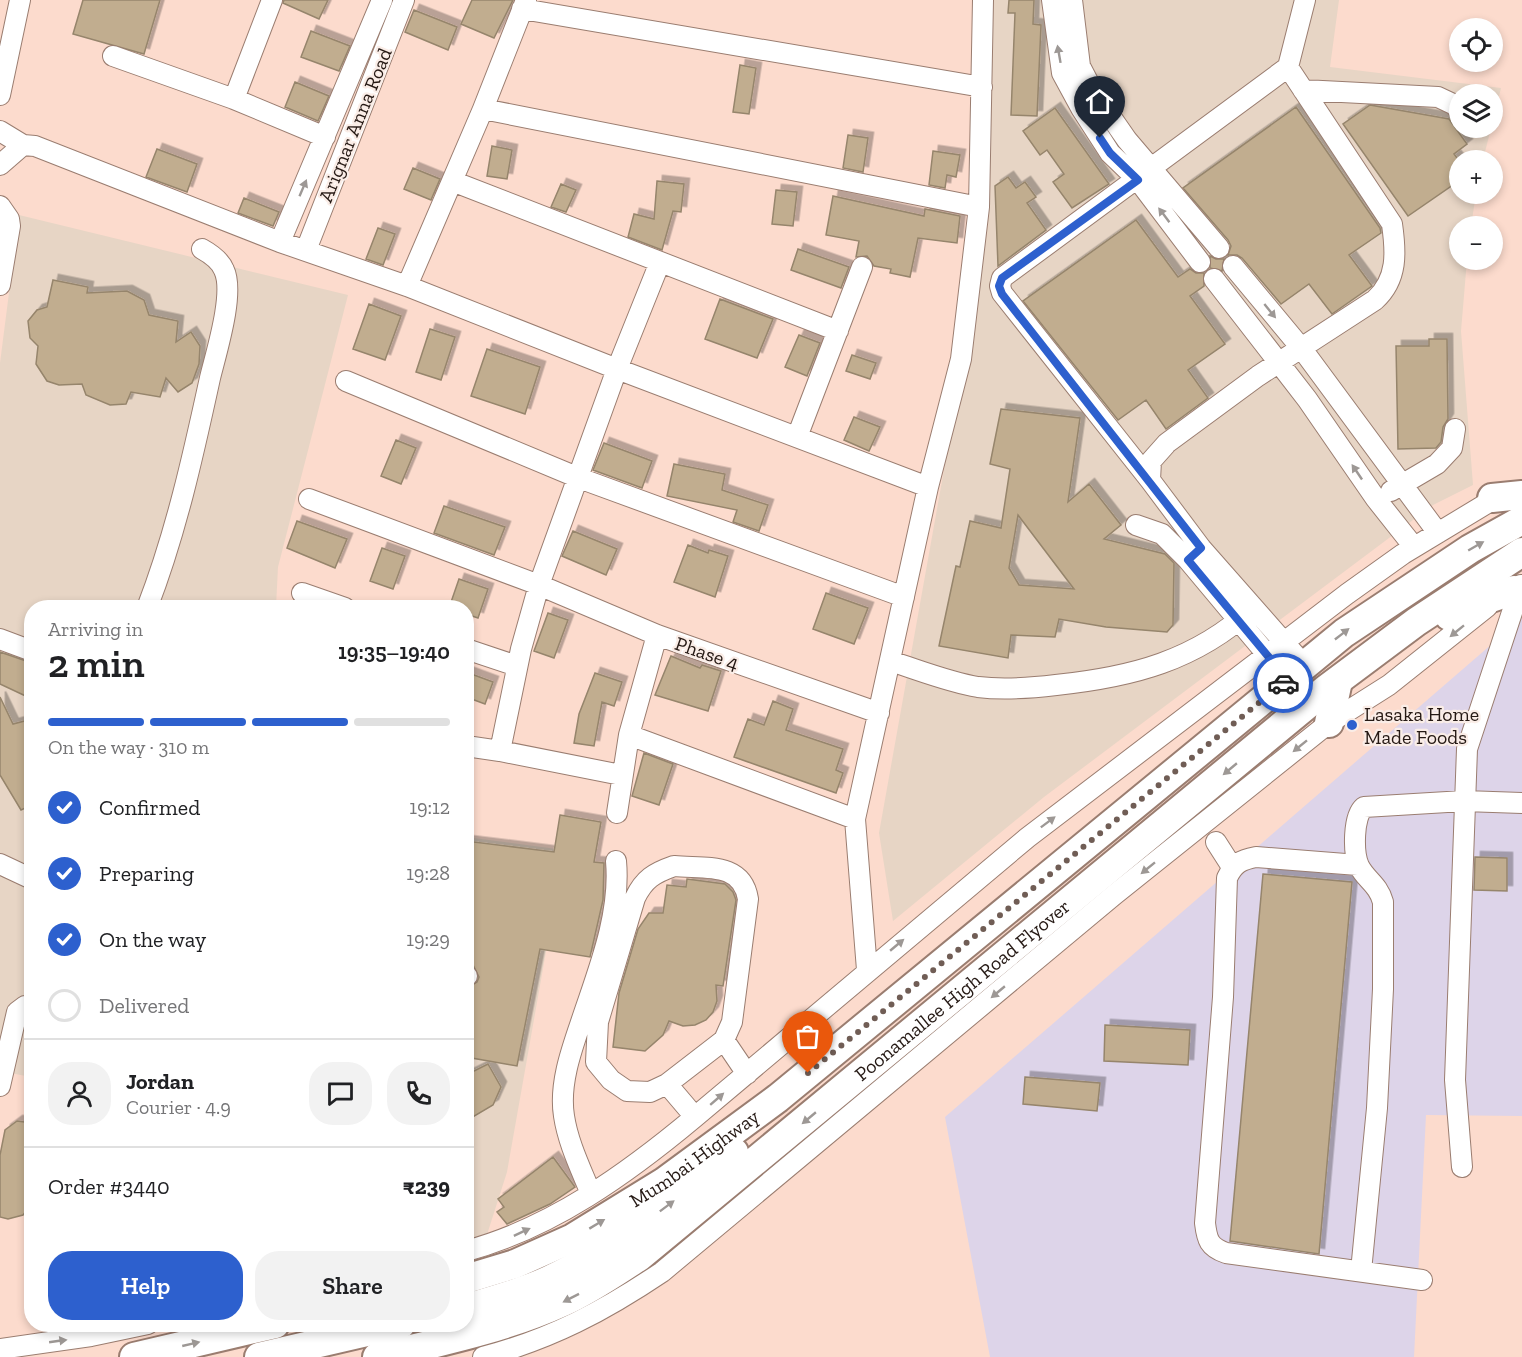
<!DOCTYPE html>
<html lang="en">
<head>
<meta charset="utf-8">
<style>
  :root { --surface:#fff; --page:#f2f2f2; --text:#202124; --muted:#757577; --line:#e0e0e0; --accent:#2d60ce }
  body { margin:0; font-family:"Zilla Slab",serif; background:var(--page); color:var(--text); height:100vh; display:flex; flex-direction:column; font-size:22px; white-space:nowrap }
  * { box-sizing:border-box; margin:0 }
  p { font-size:20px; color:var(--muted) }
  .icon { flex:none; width:33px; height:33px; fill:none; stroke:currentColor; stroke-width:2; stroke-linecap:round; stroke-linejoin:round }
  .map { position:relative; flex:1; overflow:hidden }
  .side { position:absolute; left:24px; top:600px; width:450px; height:732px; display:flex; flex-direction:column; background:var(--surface); border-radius:24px; box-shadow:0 3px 9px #0003 }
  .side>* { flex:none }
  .tools { position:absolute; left:1449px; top:18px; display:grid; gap:12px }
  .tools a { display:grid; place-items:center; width:54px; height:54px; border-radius:50%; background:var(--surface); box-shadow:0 3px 9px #0003; font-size:30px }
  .pin { position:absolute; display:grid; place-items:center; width:51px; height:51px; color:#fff; margin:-62px -26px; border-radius:50% 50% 50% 0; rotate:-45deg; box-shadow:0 0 6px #0007 }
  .pin .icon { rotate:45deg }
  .courier { position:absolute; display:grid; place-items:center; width:60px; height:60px; margin:-30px; border:4px solid #2d60ce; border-radius:50%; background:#fff; color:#222; box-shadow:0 2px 8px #0007 }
  .summary em { font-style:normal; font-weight:600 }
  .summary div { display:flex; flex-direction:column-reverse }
  .summary { display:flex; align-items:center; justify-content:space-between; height:102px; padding:0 24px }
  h1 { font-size:39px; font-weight:600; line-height:45px }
  .bar { display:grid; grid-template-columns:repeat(4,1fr); gap:9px 6px; align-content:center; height:72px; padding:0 24px }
  .bar i { height:8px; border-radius:4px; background:var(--line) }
  .bar .current { background:var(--accent) }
  .bar p { grid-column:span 4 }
  .line { display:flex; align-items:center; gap:15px; padding:0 24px; border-top:2px solid var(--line) }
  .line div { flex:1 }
  .round { display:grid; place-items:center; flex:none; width:63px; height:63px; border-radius:24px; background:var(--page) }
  ol { padding:0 24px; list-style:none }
  li { display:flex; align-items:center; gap:18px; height:66px }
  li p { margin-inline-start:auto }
  li .icon { padding:6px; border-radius:50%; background:var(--accent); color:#fff; stroke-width:4 }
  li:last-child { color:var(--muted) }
  li i { width:33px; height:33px; border:3px solid var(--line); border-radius:50% }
  .primary-button { display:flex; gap:12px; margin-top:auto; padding:12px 24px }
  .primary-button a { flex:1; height:69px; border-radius:24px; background:var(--accent); color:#fff; font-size:24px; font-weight:600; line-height:69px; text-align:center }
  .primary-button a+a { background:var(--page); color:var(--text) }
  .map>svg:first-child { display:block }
</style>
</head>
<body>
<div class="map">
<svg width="1522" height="1357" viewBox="0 0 1522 1357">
  <defs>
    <filter id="shadow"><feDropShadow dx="5.5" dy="-5.5" stdDeviation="0" flood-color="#0004"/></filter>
  </defs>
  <rect width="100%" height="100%" fill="#fcdbcd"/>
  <path fill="#ddd4e9" d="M1522 618V1116L1426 1115 1414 1357H990L945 1117Z"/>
  <path fill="#e7d5c5" d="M993 0H1339L1330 67 1501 88 1493 122 1492 94H1460V128H1491L1483 160H1460V194H1476L1471 226H1460V260H1467L1461 331 1473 485 1433 505 1044 797 893 921 879 833 988 224Z
    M19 215 348 295 278 567 276 607 32 608 31 1077 0 1071V363Z
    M466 837 564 850 507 1172 484 1244 466 1246Z"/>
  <path fill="#c1ad8f" stroke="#96856c" stroke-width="1.5" fill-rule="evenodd" filter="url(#shadow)" d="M83 0H160L144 54 73 34Z
    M284 0H328L319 19 283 3Z
    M472 0H513L494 38 461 24Z
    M1009 0H1034L1033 24 1041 25 1037 116 1011 115 1015 13H1008Z
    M414 10 457 27 448 50 405 32Z
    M311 31 350 46 339 71 301 57Z
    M740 65 756 68 749 114 733 112Z
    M295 82 329 96 318 121 285 107Z
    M1370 105 1449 119 1467 144 1454 154 1460 162V180L1408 216 1343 124Z
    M1296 107 1380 228 1381 233 1349 255 1372 286 1332 314 1309 284 1281 304 1242 258 1237 255H1228L1231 246 1228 240 1183 188Z
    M1055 108 1109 184 1072 208 1053 182 1064 174 1047 150 1040 155 1023 131Z
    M848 135 868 138 863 172 843 168Z
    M492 146 512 150 507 179 487 176Z
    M157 149 197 164 187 192 146 177Z
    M933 151 960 155 956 177 947 175 945 188 929 185Z
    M413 168 440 179 431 200 404 189Z
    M1008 177 1016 188 1025 182 1036 197 1027 203 1046 230 998 266 995 186Z
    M657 181 684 184 681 212 673 211 662 250 628 237 634 214 654 219Z
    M561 184 576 190 566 212 551 207Z
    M776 190 797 192 793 226 772 224Z
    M833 196 924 216 925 209 960 216 957 243 918 238 910 277 890 273 891 269 874 266 867 256 856 257 859 241 826 235Z
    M244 198 279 212 273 226 238 213Z
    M1136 220 1178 277 1190 269 1196 273H1204V286L1190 296 1225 344 1188 370 1208 398 1166 429 1146 400 1118 420 1023 301Z
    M378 228 395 234 383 265 366 259Z
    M798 249 849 267 841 288 791 270Z
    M1210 256 1216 259H1224L1222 271 1210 268Z
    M53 280 88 287 87 293 127 291 144 300 149 315 178 321 176 342 191 332 200 346 199 364 192 383 178 392 166 378 160 397 131 392 126 404 110 405 86 395 82 384 59 385 47 381 36 364 38 346 30 338 28 321 37 310 47 307Z
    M720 299 773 319 757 358 705 339Z
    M369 304 401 316 385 360 353 349Z
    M430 329 455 337 441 380 416 372Z
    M799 335 820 343 807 376 785 367Z
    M1429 339H1447L1448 419 1443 427 1441 442 1436 448 1398 449 1396 346H1429Z
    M487 349 540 367 525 414 471 396Z
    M852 355 876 363 870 379 846 371Z
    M1001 409 1080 418 1068 502 1089 484 1121 525 1104 539 1165 554 1174 563 1173 625 1167 632 1106 627 1059 619 1055 637 1011 635 1008 658 939 646 956 566 960 567 970 521 1001 528 1010 469 990 464ZM1018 515 1074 589 1019 585 1009 568Z
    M854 417 880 427 869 451 844 440Z
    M396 440 416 448 401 484 381 476Z
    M604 443 652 461 642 488 593 470Z
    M674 464 725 474 722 490 768 505 759 531 733 522 737 510 667 496Z
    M444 506 505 527 494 555 434 533Z
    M297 521 347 539 335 568 287 548Z
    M573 531 617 549 606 575 562 556Z
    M688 545 708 553 709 550 728 556 715 597 674 582Z
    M382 548 405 556 393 589 370 581Z
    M459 579 488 589 478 618 466 614V608H449Z
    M826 593 868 608 854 644 813 629Z
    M548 613 568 620 554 658 534 651Z
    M0 652 32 663V699L0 684Z
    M671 656 700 668 702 665 721 671 708 711 655 695Z
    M466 672 493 682 485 704 466 697Z
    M595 673 622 682 614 706 602 702 594 746 574 743 579 714Z
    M0 697 13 724 32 719V751L26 754 32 768V805L21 810 0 775Z
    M773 701 793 709 786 730 843 749 836 770 843 773 836 793 734 757 748 719 764 725Z
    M644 753 673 764 659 805 632 796Z
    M560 815 601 822 594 862 604 863 603 900 590 957 540 949 517 1066 466 1057V992L467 988 477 982 479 977 472 963 466 962V841L554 852Z
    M1475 857 1507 858V891L1474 890Z
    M1263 874 1352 882 1319 1254 1230 1241Z
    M687 879 725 884 733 892 736 900 723 986 716 985 717 1001 713 1012 706 1020 695 1025 683 1026 669 1021 663 1035 645 1051 613 1047 619 993 638 929 649 913H663L667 885 686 887Z
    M1105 1025 1190 1030 1188 1065 1104 1061Z
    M488 1064 501 1087 493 1105 466 1121V1075Z
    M1025 1077 1100 1083 1097 1111 1023 1104Z
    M17 1121 32 1123V1192L28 1209 23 1215 8 1219 0 1217V1155L5 1130Z
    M553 1157 575 1187 550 1204 507 1224 497 1212 504 1207 498 1199Z"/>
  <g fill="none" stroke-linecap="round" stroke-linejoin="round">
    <g stroke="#9a7d70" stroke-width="22">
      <path id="minor" d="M1052 0 1062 73 1081 108 1110 153 1138 180 1200 262
        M1072 0 1080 66 1093 91 1127 140 1219 248
        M522 9 982 87
        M113 56 234 99 272 0
        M1288 67 1392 224C1396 252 1398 279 1375 300L1258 376 1167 443 1151 461 1150 480 1201 548 1304 665
        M1303 90 1438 97 1455 105 1460 112
        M0 95 20 0
        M234 99 325 137
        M483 109 526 0
        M0 131 23 145
        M0 165 23 145 35 146 280 242 407 286 617 369 928 487 855 819 867 970
        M452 181 838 331
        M0 206 9 219 10 226 0 285
        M979 207 983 0
        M280 242 382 0
        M306 250 404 0
        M660 262 617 369 539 585 521 649 500 751 621 775 623 774 629 735 855 819
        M1233 266 1302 349 1438 533
        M1214 279 1307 399 1376 499 1414 547
        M407 286 483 109 979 207 961 359 928 487
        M346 381 579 478 904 597
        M797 437 862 267
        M1150 480 1002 293 1000 286 1002 278 1288 67 1305 0
        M1391 491 1437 464 1452 448 1455 429
        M309 499 539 585 657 635 879 713
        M1136 525 1162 534 1188 560
        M1201 548 1188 560 1275 664
        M302 593 345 608
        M147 608C176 533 193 456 210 378 216 353 235 293 224 270 220 260 211 254 202 249
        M0 639 32 651
        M466 649 517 666
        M890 661C919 670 948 682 978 687 1003 690 1031 688 1056 685 1132 677 1195 661 1253 608
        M629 735 657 635
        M466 746 500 751
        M617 813 623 774
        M1216 842 1232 867
        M0 864 32 879
        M1358 865 1256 857C1241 860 1234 863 1227 878L1223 997 1205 1223C1207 1240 1209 1247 1226 1253L1422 1280
        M674 866C704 869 742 861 748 899L732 1022 724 1040 667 1084 650 1092 627 1091 611 1080 596 1062 598 1022 635 898C644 879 654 873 674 866Z
        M466 976H467
        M724 1040 747 1074
        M667 1084 695 1117
        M0 1086 17 1012 25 1006H32
        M1462 1167 1455 1080 1467 749 1521 585
        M591 1194C581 1169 568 1143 564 1116 559 1085 571 1051 581 1022 598 971 621 915 616 861
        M466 1251C552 1228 628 1173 695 1117L1027 838 1347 594 1403 554 1504 493
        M1361 1271 1377 1108 1383 989V902C1378 884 1366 880 1359 866 1353 853 1353 816 1364 807L1464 801 1522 803
        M0 1349 91 1336 148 1324
        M483 1357C551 1339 604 1311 662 1272L1114 895 1329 723 1389 685 1487 607"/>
    </g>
    <g stroke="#9a7d70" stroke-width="32">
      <g id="highway">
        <path d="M1492 498 1522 495"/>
        <path d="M1449 616 1474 604 1514 590"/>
        <path d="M1329 723 1338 681"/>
        <path id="s1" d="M466 1279 515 1264 573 1238 664 1182 778 1098 1344 633 1470 549 1522 520"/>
        <path d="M466 1308C494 1300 523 1292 549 1280 617 1248 678 1200 734 1152"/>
        <path d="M134 1357 275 1324"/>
        <path d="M259 1357 401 1324"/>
        <path id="s2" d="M377 1357C440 1342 504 1329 563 1302 590 1290 614 1273 639 1257L1325 690 1416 622 1522 552"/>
      </g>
    </g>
    <use href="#minor" stroke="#fff" stroke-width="20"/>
    <use href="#highway" stroke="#fff" stroke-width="28"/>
  </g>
  <defs><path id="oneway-solid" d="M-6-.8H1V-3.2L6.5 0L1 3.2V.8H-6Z" transform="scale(1.5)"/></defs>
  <g fill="#9d9895">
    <use href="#oneway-solid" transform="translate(1059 54) rotate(-100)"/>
    <use href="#oneway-solid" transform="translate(303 188) rotate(-67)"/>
    <use href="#oneway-solid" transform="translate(1164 215) rotate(-127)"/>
    <use href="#oneway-solid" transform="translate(1270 311) rotate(51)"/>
    <use href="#oneway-solid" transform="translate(1357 472) rotate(-124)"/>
    <use href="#oneway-solid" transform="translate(1476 546) rotate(-30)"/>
    <use href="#oneway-solid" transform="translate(1457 631) rotate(141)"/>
    <use href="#oneway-solid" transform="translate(1342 634) rotate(-38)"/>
    <use href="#oneway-solid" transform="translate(1300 746) rotate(141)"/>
    <use href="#oneway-solid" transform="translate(1230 769) rotate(140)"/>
    <use href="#oneway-solid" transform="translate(1048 822) rotate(-37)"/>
    <use href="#oneway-solid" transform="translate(1148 868) rotate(141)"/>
    <use href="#oneway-solid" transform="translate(897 945) rotate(-40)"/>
    <use href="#oneway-solid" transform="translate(998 992) rotate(140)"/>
    <use href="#oneway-solid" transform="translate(717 1099) rotate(-41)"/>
    <use href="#oneway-solid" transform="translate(809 1118) rotate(140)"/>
    <use href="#oneway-solid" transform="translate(667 1206) rotate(-37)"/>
    <use href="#oneway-solid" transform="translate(597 1224) rotate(-31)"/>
    <use href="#oneway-solid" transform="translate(522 1232) rotate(-25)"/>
    <use href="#oneway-solid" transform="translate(571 1298) rotate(153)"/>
    <use href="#oneway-solid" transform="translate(58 1341) rotate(-8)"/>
    <use href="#oneway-solid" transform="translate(191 1344) rotate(-13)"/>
  </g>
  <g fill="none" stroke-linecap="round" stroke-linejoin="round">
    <path stroke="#705d55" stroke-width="6" stroke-dasharray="0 10.8" d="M808 1073 1283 683"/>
    <path stroke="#2d60ce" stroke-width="8" d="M1100 138 1110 153 1138 180 1002 278 999 286 1002 294 1201 548 1188 560 1287 679 1283 683"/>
  </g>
  <circle fill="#2d60ce" stroke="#faede7" stroke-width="2" cx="1352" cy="725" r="6"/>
  <g text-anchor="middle" stroke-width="4.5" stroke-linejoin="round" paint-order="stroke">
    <g font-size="20" fill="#251914" stroke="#faede7">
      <text transform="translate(355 125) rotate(-68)" y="7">Arignar Anna Road</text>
      <text transform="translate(707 653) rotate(19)" y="7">Phase 4</text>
      <text dy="7" stroke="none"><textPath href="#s2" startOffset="702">Poonamallee High Road Flyover</textPath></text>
      <text dy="7" stroke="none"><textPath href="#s1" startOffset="260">Mumbai Highway</textPath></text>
    </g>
    <g font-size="20" fill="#251914" stroke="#faede7" text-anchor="start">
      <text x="1364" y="721">Lasaka Home<tspan x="1364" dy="23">Made Foods</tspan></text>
    </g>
  </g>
</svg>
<div class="tools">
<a><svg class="icon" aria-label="locate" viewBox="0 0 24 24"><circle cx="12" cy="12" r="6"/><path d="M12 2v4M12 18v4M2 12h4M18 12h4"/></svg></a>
<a><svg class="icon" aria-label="layers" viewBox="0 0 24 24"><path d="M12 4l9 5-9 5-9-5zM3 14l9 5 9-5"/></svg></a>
<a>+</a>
<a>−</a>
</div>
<div class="pin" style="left:808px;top:1073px;background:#ea580c"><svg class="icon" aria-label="bag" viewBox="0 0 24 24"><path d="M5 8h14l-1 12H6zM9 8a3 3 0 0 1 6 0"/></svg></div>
<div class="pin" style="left:1100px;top:138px;background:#1f2937"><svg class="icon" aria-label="home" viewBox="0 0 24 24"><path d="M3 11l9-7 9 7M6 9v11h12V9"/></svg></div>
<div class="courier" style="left:1283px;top:683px"><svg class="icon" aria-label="car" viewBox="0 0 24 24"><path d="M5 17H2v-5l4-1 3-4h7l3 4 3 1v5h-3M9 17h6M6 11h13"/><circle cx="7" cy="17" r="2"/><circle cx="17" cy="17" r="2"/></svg></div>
<section class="side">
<div class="summary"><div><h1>2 min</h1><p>Arriving in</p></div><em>19:35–19:40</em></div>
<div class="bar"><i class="current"></i><i class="current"></i><i class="current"></i><i></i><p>On the way · 310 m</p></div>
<ol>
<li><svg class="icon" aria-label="check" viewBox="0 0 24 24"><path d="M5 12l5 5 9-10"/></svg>Confirmed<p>19:12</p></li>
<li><svg class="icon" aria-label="check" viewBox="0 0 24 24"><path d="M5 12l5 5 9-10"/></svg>Preparing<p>19:28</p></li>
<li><svg class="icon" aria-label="check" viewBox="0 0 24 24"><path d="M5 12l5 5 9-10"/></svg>On the way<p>19:29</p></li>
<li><i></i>Delivered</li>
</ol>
<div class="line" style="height:108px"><a class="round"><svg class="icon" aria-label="person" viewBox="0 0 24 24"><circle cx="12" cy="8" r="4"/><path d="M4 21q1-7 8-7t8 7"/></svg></a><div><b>Jordan</b><p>Courier · 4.9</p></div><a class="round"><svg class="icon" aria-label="chat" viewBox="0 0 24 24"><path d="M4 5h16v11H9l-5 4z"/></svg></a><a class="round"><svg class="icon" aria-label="phone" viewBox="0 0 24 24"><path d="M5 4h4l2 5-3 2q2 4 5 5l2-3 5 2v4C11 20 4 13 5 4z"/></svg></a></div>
<div class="line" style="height:78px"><div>Order #3440</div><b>₹239</b></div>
<div class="primary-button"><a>Help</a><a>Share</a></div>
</section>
</div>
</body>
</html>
